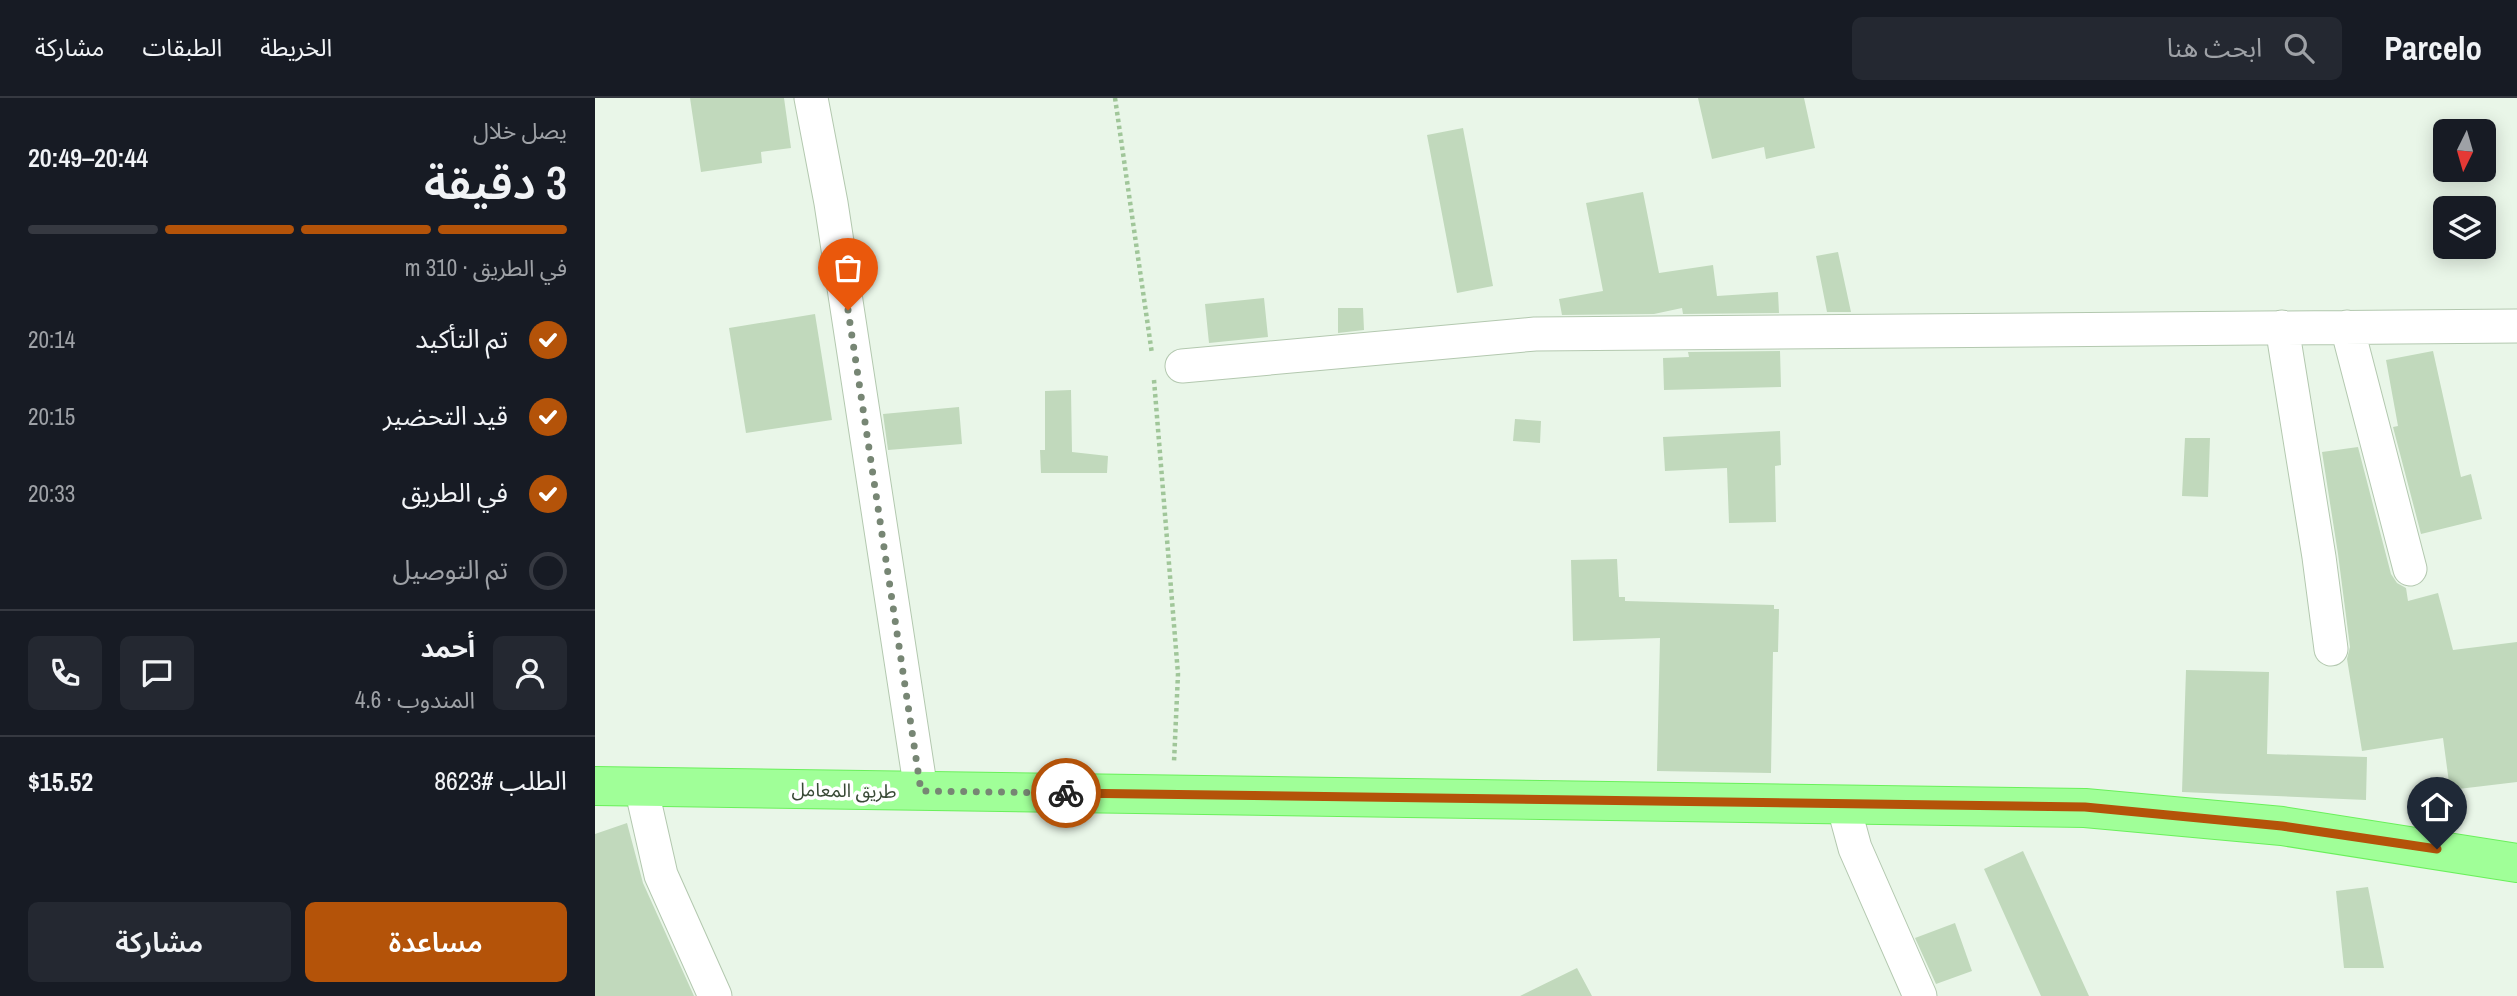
<!DOCTYPE html>
<html lang="ar">
<head>
<meta charset="utf-8">
<style>
  :root { --surface:#171b24; --page:#242831; --text:#f1f3f6; --muted:#9ea1a6; --line:#363941; --accent:#b45309 }
  body { margin:0; font-family:"Archivo Narrow","Noto Sans Arabic",sans-serif; background:var(--page); color:var(--text); direction:rtl; height:100vh; display:flex; flex-direction:column; font-size:26px; white-space:nowrap }
  * { box-sizing:border-box; margin:0 }
  p { font-size:23px; color:var(--muted) }
  .icon { flex:none; width:38px; height:38px; fill:none; stroke:currentColor; stroke-width:2; stroke-linecap:round; stroke-linejoin:round }
  .map { position:relative; flex:1; overflow:hidden; direction:ltr }
  .drawer { display:flex; flex-direction:column; background:var(--surface); width:595px }
  .drawer>* { flex:none }
  .needle { width:46px; rotate:185deg }
  .controls { position:absolute; left:1838px; top:21px; display:grid; gap:14px }
  .controls a { display:grid; place-items:center; width:63px; height:63px; border-radius:10px; background:var(--surface); box-shadow:0 4px 18px #0003; font-size:35px }
  .pin { position:absolute; display:grid; place-items:center; width:60px; height:60px; color:#fff; margin:-72px -30px; border-radius:50% 50% 50% 0; rotate:-45deg; box-shadow:0 0 7px #0007 }
  .pin .icon { rotate:45deg }
  .courier { position:absolute; display:grid; place-items:center; width:70px; height:70px; margin:-35px; border:5px solid #b45309; border-radius:50%; background:#fff; color:#222; box-shadow:0 2px 9px #0007 }
  .overview em { font-style:normal; font-weight:600 }
  .overview div { display:flex; flex-direction:column-reverse }
  .overview { display:flex; align-items:center; justify-content:space-between; height:119px; padding:0 28px }
  h1 { font-size:46px; font-weight:600; line-height:52px }
  .bar { display:grid; grid-template-columns:repeat(4,1fr); gap:10px 7px; align-content:center; height:84px; padding:0 28px }
  .bar i { height:9px; border-radius:5px; background:var(--line) }
  .bar .on { background:var(--accent) }
  .bar p { grid-column:span 4 }
  .line { display:flex; align-items:center; gap:18px; padding:0 28px; border-top:2px solid var(--line) }
  .line div { flex:1 }
  .round { display:grid; place-items:center; flex:none; width:74px; height:74px; border-radius:10px; background:var(--page) }
  ol { padding:0 28px; list-style:none }
  li { display:flex; align-items:center; gap:21px; height:77px }
  li p { margin-inline-start:auto }
  li .icon { padding:7px; border-radius:50%; background:var(--accent); color:#fff; stroke-width:4 }
  li:last-child { color:var(--muted) }
  li i { width:38px; height:38px; border:4px solid var(--line); border-radius:50% }
  .action { display:flex; gap:14px; margin-top:auto; padding:14px 28px }
  .action a { flex:1; height:80px; border-radius:10px; background:var(--accent); color:#fff; font-size:28px; font-weight:600; line-height:80px; text-align:center }
  .action a+a { background:var(--page); color:var(--text) }
  header { display:flex; align-items:center; gap:42px; box-sizing:border-box; height:98px; padding:0 35px; background:var(--surface); border-bottom:2px solid var(--line) }
  header strong { font-size:33px }
  nav { display:flex; gap:38px; margin-inline-start:auto; font-size:24px }
  .search { width:490px; height:63px; background:var(--page); display:flex; align-items:center; gap:18px; box-sizing:border-box; padding:0 24px; border-radius:10px; color:var(--muted); font-size:26px }
  main { display:flex; flex:1; min-height:0 }
  .map>svg:first-child { display:block }
</style>
</head>
<body>
<header>
<strong>Parcelo</strong>
<div class="search"><svg class="icon" aria-label="search" viewBox="0 0 24 24"><circle cx="10" cy="10" r="6"/><path d="M15 15l6 6"/></svg>ابحث هنا</div>
<nav><a>الخريطة</a><a>الطبقات</a><a>مشاركة</a></nav>
</header>
<main>
<div class="map">
<svg width="1922" height="898" viewBox="0 0 1922 898">
  <rect width="100%" height="100%" fill="#e9f6e8"/>
  <path fill="#c1d9bc" d="M95 0H189L196 50 166 54 167 65 106 74Z
    M1103 0H1209L1220 50 1171 61 1169 49 1117 61Z
    M868 30 898 188 862 195 832 37Z
    M1048 94 1064 175 1118 167 1122 198 1183 194 1184 215 1088 216 1087 210 1059 216 967 217 964 201 1008 193 991 105Z
    M1243 154 1256 214H1232L1221 158Z
    M669 200 673 239 614 245 610 206Z
    M743 210H768L769 232 743 235Z
    M220 216 237 322 151 335 134 230Z
    M1185 253 1186 289 1069 292 1068 260 1094 259 1093 254Z
    M1838 253 1866 379 1876 376 1887 421 1826 436 1798 329 1803 328 1791 262Z
    M476 292 477 354 513 358 512 375H446L445 352H450V293Z
    M364 309 367 346 293 352 288 316Z
    M920 321 946 323 945 345 918 343Z
    M1185 333 1186 367 1180 368 1181 424 1134 425 1132 370 1070 373 1068 339Z
    M1590 340H1615L1613 399 1587 398Z
    M1763 349 1796 476 1802 485 1811 490 1813 503 1843 495 1858 552 1922 544V684L1855 692 1848 640 1767 653 1752 561 1755 549 1743 456 1727 354Z
    M1022 461 1024 499H1030V503L1179 507V511H1184L1183 554H1178L1176 675 1062 673 1065 540 978 543 976 462Z
    M1591 572 1674 574 1672 656 1772 659 1771 702 1587 694Z
    M32 725 48 785 99 898H0V736Z
    M1428 753 1494 898H1446L1389 771Z
    M1773 789 1789 870H1749L1741 793Z
    M1360 825 1377 873 1341 886 1320 840Z
    M982 870 997 898H925Z"/>
  <g fill="none" stroke-linecap="round" stroke-linejoin="round">
    <g stroke="#b3c8af" stroke-width="35">
      <path id="minor" d="M216 0 236 105 326 693
        M1687 229 1724 459 1736 551
        M1752 229 1815 471
        M587 268 940 236 1922 228
        M46 689 66 777 120 898
        M1248 706 1260 750 1325 898"/>
    </g>
    <g stroke="#6af05b" stroke-width="40">
      <path id="major" d="M0 688 1490 710 1687 728 1922 765"/>
    </g>
    <path stroke="#a0c699" stroke-width="4.5" stroke-dasharray="3.5 3.5" stroke-linecap="butt" d="M520 0 557 256
      M559 282 583 576 579 664"/>
    <use href="#minor" stroke="#fff" stroke-width="33"/>
    <use href="#major" stroke="#a0ff98" stroke-width="38"/>
  </g>
  <g fill="none" stroke-linecap="round" stroke-linejoin="round">
    <path stroke="#778674" stroke-width="7" stroke-dasharray="0 12.6" d="M253 212 326 693 471 695"/>
    <path stroke="#b45309" stroke-width="9" d="M471 695 1490 709 1687 728 1842 751"/>
  </g>
  <g text-anchor="middle" stroke-width="7" stroke-linejoin="round" paint-order="stroke">
    <g font-size="19" fill="#394a36" stroke="#fff">
      <text transform="translate(249 692) rotate(1)" y="7">طريق المعامل</text>
    </g>
  </g>
</svg>
<div class="controls">
<a><svg class="needle" viewBox="-14 -14 28 28"><path d="M0-13l5 13h-10z" fill="#e53935"/><path d="M0 13l5-13h-10z" fill="#9ea1a6"/></svg></a>
<a><svg class="icon" aria-label="layers" viewBox="0 0 24 24"><path d="M12 4l9 5-9 5-9-5zM3 14l9 5 9-5"/></svg></a>
</div>
<div class="pin" style="left:253px;top:212px;background:#ea580c"><svg class="icon" aria-label="bag" viewBox="0 0 24 24"><path d="M5 8h14l-1 12H6zM9 8a3 3 0 0 1 6 0"/></svg></div>
<div class="pin" style="left:1842px;top:751px;background:#1f2937"><svg class="icon" aria-label="home" viewBox="0 0 24 24"><path d="M3 11l9-7 9 7M6 9v11h12V9"/></svg></div>
<div class="courier" style="left:471px;top:695px"><svg class="icon" aria-label="bike" viewBox="0 0 24 24"><circle cx="6" cy="16" r="4"/><circle cx="18" cy="16" r="4"/><path d="M6 16l4-8h5l3 8M10 8l3 8H6M13 5h3"/></svg></div>
</div>
<section class="drawer">
<div class="overview"><div><h1>3 دقيقة</h1><p>يصل خلال</p></div><em>20:44–20:49</em></div>
<div class="bar"><i class="on"></i><i class="on"></i><i class="on"></i><i></i><p>في الطريق · 310 m</p></div>
<ol>
<li><svg class="icon" aria-label="check" viewBox="0 0 24 24"><path d="M5 12l5 5 9-10"/></svg>تم التأكيد<p>20:14</p></li>
<li><svg class="icon" aria-label="check" viewBox="0 0 24 24"><path d="M5 12l5 5 9-10"/></svg>قيد التحضير<p>20:15</p></li>
<li><svg class="icon" aria-label="check" viewBox="0 0 24 24"><path d="M5 12l5 5 9-10"/></svg>في الطريق<p>20:33</p></li>
<li><i></i>تم التوصيل</li>
</ol>
<div class="line" style="height:126px"><a class="round"><svg class="icon" aria-label="person" viewBox="0 0 24 24"><circle cx="12" cy="8" r="4"/><path d="M4 21q1-7 8-7t8 7"/></svg></a><div><b>أحمد</b><p>المندوب · 4.6</p></div><a class="round"><svg class="icon" aria-label="chat" viewBox="0 0 24 24"><path d="M4 5h16v11H9l-5 4z"/></svg></a><a class="round"><svg class="icon" aria-label="phone" viewBox="0 0 24 24"><path d="M5 4h4l2 5-3 2q2 4 5 5l2-3 5 2v4C11 20 4 13 5 4z"/></svg></a></div>
<div class="line" style="height:91px"><div>الطلب #8623</div><b>$15.52</b></div>
<div class="action"><a>مساعدة</a><a>مشاركة</a></div>
</section>
</main>
</body>
</html>
